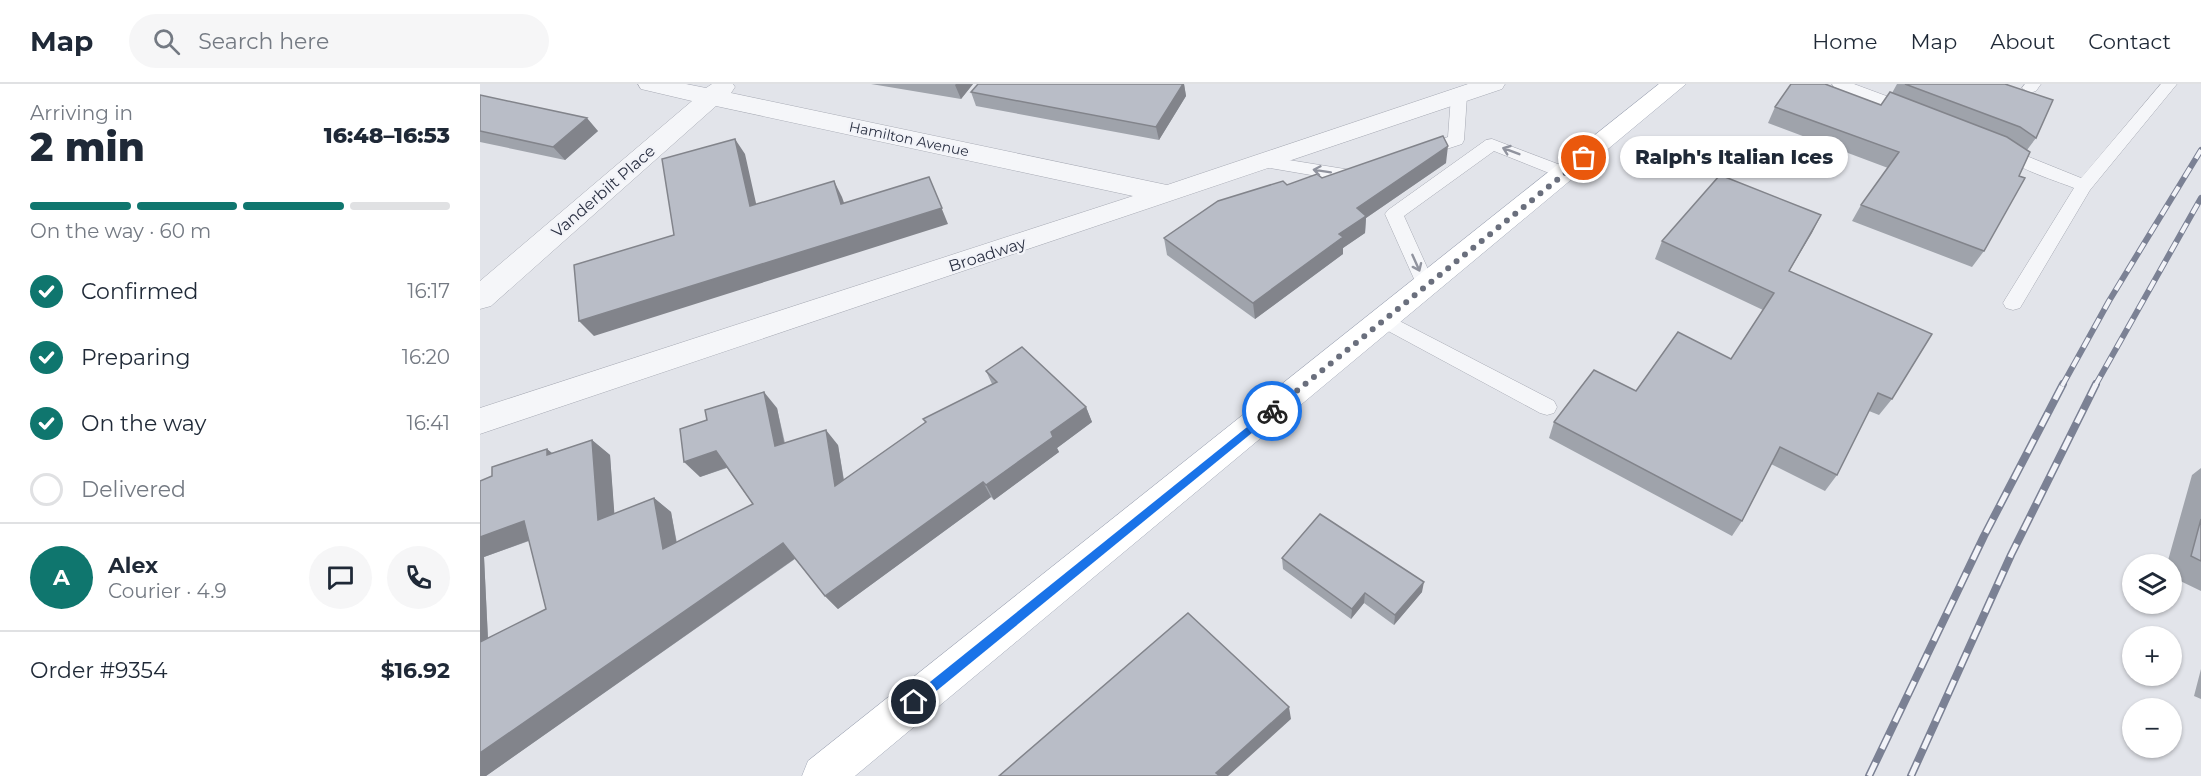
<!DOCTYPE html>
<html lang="en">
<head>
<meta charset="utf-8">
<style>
  :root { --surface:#fff; --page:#f6f6f7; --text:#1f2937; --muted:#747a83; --line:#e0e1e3; --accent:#0f766e }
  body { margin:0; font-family:Montserrat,sans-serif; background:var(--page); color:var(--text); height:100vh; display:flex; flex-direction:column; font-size:22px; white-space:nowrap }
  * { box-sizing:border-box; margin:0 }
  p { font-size:20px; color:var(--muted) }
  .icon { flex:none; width:33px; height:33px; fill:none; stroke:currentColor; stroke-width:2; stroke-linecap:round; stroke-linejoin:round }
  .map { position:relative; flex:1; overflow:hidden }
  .side { display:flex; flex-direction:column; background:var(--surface); width:480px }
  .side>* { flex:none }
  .tools { position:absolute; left:1642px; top:470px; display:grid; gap:12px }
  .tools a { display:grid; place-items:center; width:60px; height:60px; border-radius:50%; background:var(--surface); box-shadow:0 2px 4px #0004; font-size:30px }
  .pin { position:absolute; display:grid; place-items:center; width:51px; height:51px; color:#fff; margin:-26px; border:3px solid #fff; border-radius:50%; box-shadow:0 2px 6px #0007 }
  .courier { position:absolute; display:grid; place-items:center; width:60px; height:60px; margin:-30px; border:4px solid #1a73e8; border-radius:50%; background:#fff; color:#222; box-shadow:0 2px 8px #0007 }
  .bubble { position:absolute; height:42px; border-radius:21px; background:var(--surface); box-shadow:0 2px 4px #0004; font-size:20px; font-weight:800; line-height:42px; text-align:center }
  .headline em { font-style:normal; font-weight:800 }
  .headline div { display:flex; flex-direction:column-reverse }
  .headline { display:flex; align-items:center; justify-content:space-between; height:102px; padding:0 30px }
  h1 { font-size:39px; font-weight:800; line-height:45px }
  .bar { display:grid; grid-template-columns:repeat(4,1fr); gap:9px 6px; align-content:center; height:72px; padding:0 30px }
  .bar i { height:8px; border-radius:4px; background:var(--line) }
  .bar .current { background:var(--accent) }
  .bar p { grid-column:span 4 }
  .line { display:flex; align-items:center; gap:15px; padding:0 30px; border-top:2px solid var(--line) }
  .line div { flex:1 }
  .round { display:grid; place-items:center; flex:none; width:63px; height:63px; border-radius:32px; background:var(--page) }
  ol { padding:0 30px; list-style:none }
  li { display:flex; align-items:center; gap:18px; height:66px }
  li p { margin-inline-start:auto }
  li .icon { padding:6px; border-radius:50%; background:var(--accent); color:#fff; stroke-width:4 }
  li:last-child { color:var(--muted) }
  li i { width:33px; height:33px; border:3px solid var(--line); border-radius:50% }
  header { display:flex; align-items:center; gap:36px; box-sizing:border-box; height:84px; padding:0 30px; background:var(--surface); border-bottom:2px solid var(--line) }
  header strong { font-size:28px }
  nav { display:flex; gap:33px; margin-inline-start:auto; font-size:21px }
  .search { width:420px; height:54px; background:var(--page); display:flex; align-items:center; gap:15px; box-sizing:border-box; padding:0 21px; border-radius:33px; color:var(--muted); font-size:22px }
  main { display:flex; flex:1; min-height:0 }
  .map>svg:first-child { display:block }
</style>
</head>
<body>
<header>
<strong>Map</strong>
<div class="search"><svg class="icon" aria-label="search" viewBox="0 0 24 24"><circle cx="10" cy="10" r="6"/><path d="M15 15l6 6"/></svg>Search here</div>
<nav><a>Home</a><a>Map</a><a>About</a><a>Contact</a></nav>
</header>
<main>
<section class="side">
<div class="headline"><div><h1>2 min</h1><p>Arriving in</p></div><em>16:48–16:53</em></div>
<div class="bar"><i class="current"></i><i class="current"></i><i class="current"></i><i></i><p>On the way · 60 m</p></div>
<ol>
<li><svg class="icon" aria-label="check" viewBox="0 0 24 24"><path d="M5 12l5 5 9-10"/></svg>Confirmed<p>16:17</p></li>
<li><svg class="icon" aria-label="check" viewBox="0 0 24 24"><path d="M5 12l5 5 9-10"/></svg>Preparing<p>16:20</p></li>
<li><svg class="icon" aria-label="check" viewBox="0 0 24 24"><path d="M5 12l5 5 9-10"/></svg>On the way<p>16:41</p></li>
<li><i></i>Delivered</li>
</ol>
<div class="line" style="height:108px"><b class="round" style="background:var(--accent);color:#fff">A</b><div><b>Alex</b><p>Courier · 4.9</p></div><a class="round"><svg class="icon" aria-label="chat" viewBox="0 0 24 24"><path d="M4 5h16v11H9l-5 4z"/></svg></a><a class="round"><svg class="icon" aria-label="phone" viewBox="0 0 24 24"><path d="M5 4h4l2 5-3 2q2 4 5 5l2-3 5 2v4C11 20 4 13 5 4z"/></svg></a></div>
<div class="line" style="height:78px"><div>Order #9354</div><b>$16.92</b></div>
</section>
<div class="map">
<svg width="1721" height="692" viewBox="0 0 1721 692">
  <rect width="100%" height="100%" fill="#e2e4ea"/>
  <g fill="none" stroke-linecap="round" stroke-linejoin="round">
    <g stroke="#a7aab4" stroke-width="1">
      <path id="lane" d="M1352 0H1374L1436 23 1438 27 1430 32 1424 31 1354 3Z
        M1545 0H1561L1556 7 1550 9 1542 4Z
        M1681 0H1697L1610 106 1540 224 1533 226 1526 224 1523 219 1526 214 1594 104C1572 95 1528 83 1515 63L1517 59H1529L1549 73 1601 94Z
        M979 7 987 12 984 56 982 60 939 74 933 73 931 69 933 65 968 53 971 12Z
        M1012 55 1091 85 1094 89 1091 93H1079L1014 67 924 132 955 201 953 206 946 208 939 206 905 130 908 126 1006 56Z
        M784 72 871 86 884 82 890 84 893 88 890 92 872 98 778 82 776 78 778 74Z
        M904 229 1074 317 1077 323 1074 329 1067 331 1060 329 897 241 894 236 897 231Z"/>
    </g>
    <g stroke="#a7aab4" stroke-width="1">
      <path id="street" d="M158 0H206L226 4 232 0H253L255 3 251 9 687 101 988 0H1025L1022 5 0 350V324L653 112 236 22 11 222 0 225V197L212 17 161 5Z"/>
    </g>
    <g stroke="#a1a7b6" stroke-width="1">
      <path id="primary" d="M1179 0H1206L375 692H322L328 677Z"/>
    </g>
    <use href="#lane" fill="#f5f6f9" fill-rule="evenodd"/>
    <use href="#street" fill="#f5f6f9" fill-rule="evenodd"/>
    <use href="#primary" fill="#fff" fill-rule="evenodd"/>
    <g stroke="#7b8194" stroke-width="6">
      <path id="rail-far1" d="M1582 302 1629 217 1721 66
        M1615 302 1721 114"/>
    </g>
    <g stroke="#7b8194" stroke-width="8">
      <path id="rail" d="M1389 692 1504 452 1583 300
        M1431 692 1531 471 1616 300"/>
    </g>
    <use href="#rail-far1" stroke="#f2f3f8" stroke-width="4" stroke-dasharray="11" stroke-linecap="butt"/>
    <use href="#rail" stroke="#f2f3f8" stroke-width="5" stroke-dasharray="15" stroke-linecap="butt"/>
  </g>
  <path fill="#9fa3ab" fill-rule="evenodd" d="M391 0H493L481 15Z
    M498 0H704L706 12 679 56 496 22 491 8Z
    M1417 0H1525L1556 54 1547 66 1504 167 1492 183 1372 137 1381 121 1408 84 1288 39 1295 23 1401 21 1412 9Z
    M0 11 118 47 85 76 0 58Z
    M966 79 886 134 885 149 863 164V170L775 235 687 171 684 154 807 101 842 94Z
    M1341 131 1309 187 1412 315 1399 331 1389 327 1357 391 1345 407 1291 380 1262 437 1252 452 1069 354 1074 338 1156 307 1251 275 1283 226 1175 175 1182 157Z
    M506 287 606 323 612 338 577 364 579 368 514 416 511 413 358 525 345 512 315 475 6 692 0 397 12 392 67 365 72 369 112 356 130 371 134 430 174 414 191 428 197 459 273 420 247 384 220 393 227 336 297 324 305 359 358 361 364 396 446 339 443 335 512 300ZM49 457 66 525 8 554 4 473Z
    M1721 384V507L1692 493V480H1687L1712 391Z
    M802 474 942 508 914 541 884 519 871 535 803 485Z
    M1721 585V615L1714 612Z"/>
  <path fill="#82848b" d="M476 0H493L481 15 475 1Z
    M703 0H704L706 12 679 56 676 43Z
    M107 34 118 47 85 76 73 63Z
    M255 55 265 70 280 137 270 122Z
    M968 62 966 79 886 134 885 149 863 164V170L775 235 773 219 859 150 877 124Z
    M449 93 468 140 114 252 99 237Z
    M354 97 362 113 370 136 361 120Z
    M1341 131 1332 149 1299 204 1309 187Z
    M284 308 297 324 308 378 295 362Z
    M606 323 612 338 577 364 579 368 514 416 506 401 571 348Z
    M346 346 358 361 367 417 355 402Z
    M112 356 130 371 136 451 118 436Z
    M67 365 85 380 67 371Z
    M236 367 251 382 220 393 204 378Z
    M503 398 511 413 358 525 345 512Z
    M174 414 191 428 200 479 183 465Z
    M44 437 64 451 4 473 9 578 0 573V453Z
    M303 459 317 473 6 692H0V669Z
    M944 498 942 508 914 541 915 531Z
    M885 509 884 519 871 535 872 525Z
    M809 623 811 635 748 692H737L736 689Z"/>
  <path fill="#b9bdc7" stroke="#82848b" stroke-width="1.5" d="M498 0H703L676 43 491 8Z
    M1311 0H1345L1401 21 1410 8 1527 53 1550 68 1539 92 1545 94 1504 167 1381 121 1419 68 1295 23Z
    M1425 0H1525L1573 16 1556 54 1540 43Z
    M0 11 107 34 73 63 0 47Z
    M963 52 968 62 877 124 886 132 859 150 863 153 773 219 684 154 738 117 803 97 807 101 837 90 842 94Z
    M255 55 270 122 354 97 361 120 449 93 462 124 99 237 94 181 194 151 182 75Z
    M1240 91 1341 131 1309 187 1452 250 1412 315 1398 309 1357 391 1300 363 1262 437 1074 338 1114 286 1156 307 1198 248 1251 275 1294 209 1182 157Z
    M542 263 606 323 571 348 573 353 506 401 503 398 345 512 303 459 0 669V558L66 525 44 437 0 453V397L12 392V383L67 365V371L112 356 118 436 174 414 183 465 273 420 236 367 204 378 200 345 227 336 225 326 284 308 295 362 346 346 355 402 446 338 443 335 517 298 506 287Z
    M840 430 944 498 915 531 885 509 872 525 802 474Z
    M1721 435V477L1711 472Z
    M708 529 809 623 736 689 740 692H519Z"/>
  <defs><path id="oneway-shaft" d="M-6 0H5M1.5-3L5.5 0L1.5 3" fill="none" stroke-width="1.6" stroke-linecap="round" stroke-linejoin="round" transform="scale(1.5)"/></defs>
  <g stroke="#90939e">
    <use href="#oneway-shaft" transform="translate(1031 67) rotate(-159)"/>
    <use href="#oneway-shaft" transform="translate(842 87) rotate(-171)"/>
    <use href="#oneway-shaft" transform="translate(936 179) rotate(66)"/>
  </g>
  <path fill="#1a73e8" d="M792 323 795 324V330L438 622H430V614Z"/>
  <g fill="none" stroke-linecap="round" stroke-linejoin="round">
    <path stroke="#6a6f7d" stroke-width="6" stroke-dasharray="0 10.8" d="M792 327 1104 74"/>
  </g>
  <g text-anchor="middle" stroke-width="4.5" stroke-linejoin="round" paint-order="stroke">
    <g font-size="14" fill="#2a3042" stroke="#f2f3f8">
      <text transform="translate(429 55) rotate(12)" y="5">Hamilton Avenue</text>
    </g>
    <g font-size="16" fill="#2a3042" stroke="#f2f3f8">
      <text transform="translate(123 107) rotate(-41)" y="6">Vanderbilt Place</text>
      <text transform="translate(507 170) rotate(-18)" y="6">Broadway</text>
    </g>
  </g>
</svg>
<div class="tools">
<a><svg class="icon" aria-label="layers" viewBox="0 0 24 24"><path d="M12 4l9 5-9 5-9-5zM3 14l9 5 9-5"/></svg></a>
<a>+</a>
<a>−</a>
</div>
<div class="pin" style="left:1104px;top:74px;background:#ea580c"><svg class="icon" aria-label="bag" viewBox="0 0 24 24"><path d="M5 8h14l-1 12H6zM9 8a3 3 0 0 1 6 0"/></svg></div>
<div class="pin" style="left:434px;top:618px;background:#1f2937"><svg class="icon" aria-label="home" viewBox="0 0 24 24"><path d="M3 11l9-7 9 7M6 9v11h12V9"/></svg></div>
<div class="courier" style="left:792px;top:327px"><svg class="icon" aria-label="bike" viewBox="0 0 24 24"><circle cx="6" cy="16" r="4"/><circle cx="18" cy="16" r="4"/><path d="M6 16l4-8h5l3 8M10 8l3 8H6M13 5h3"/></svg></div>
<div class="bubble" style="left:1140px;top:52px;width:228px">Ralph's Italian Ices</div>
</div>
</main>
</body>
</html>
